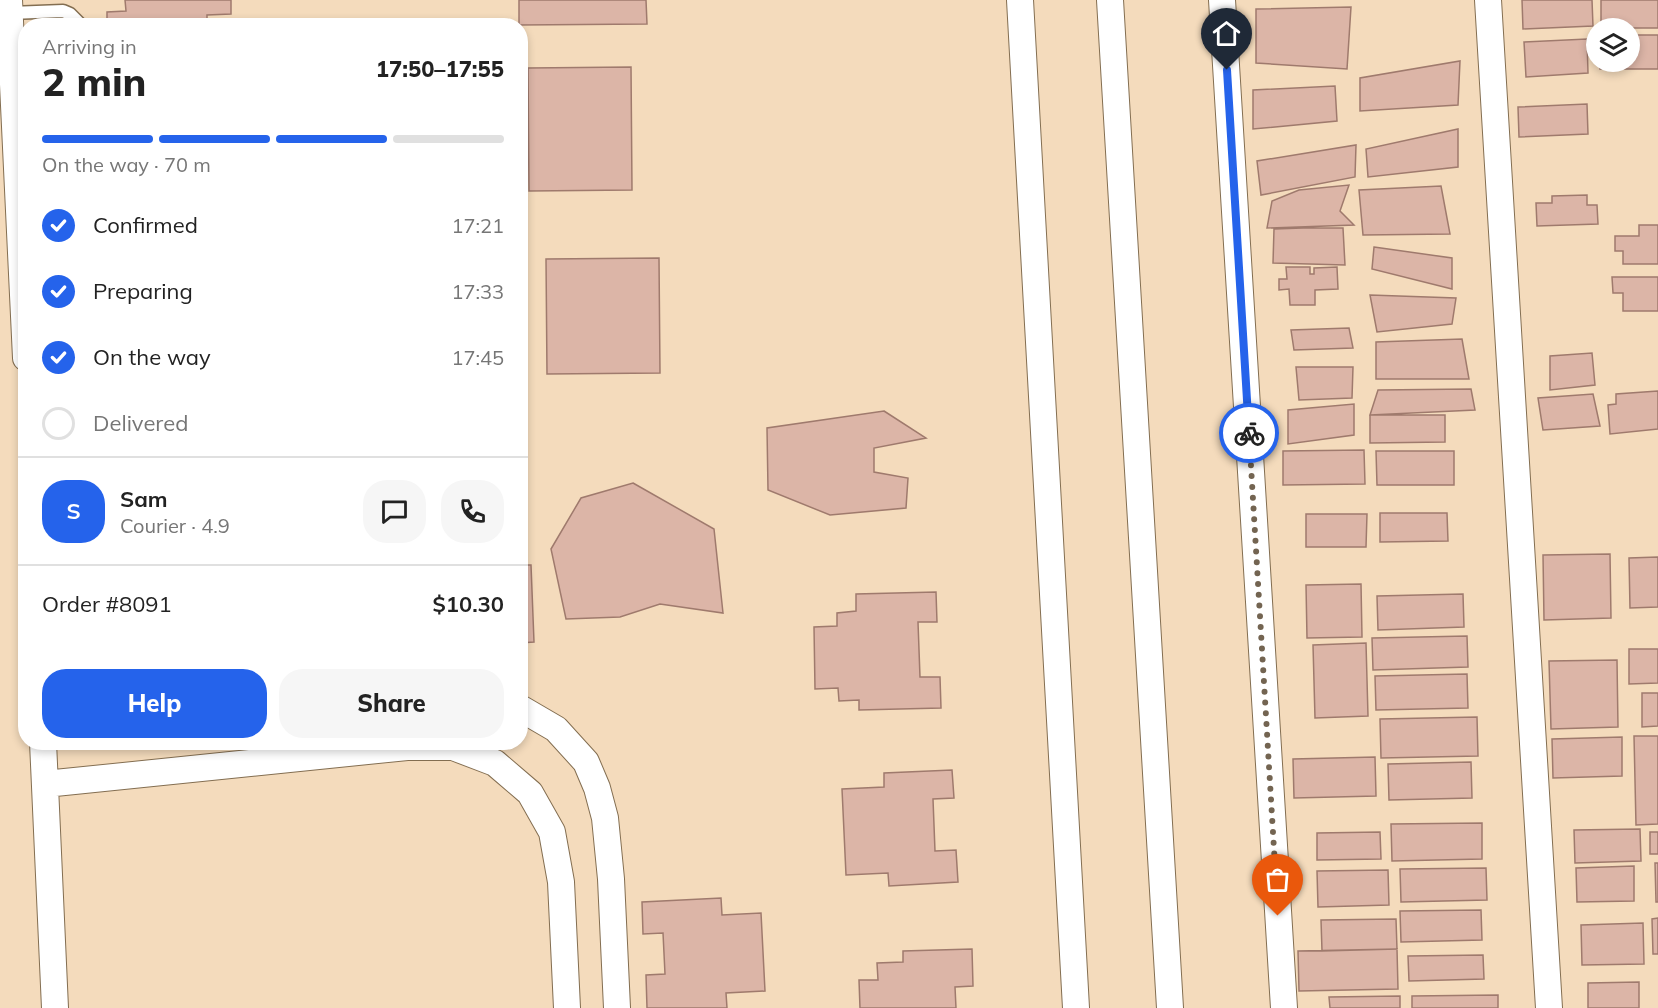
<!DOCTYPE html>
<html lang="en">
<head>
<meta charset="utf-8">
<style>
  :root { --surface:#fff; --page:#f6f6f6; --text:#222; --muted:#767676; --line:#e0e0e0; --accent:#2563eb }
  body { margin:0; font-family:Mulish,sans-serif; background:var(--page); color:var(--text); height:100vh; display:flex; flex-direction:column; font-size:22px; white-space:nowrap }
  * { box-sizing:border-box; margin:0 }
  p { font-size:20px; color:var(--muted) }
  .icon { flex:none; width:33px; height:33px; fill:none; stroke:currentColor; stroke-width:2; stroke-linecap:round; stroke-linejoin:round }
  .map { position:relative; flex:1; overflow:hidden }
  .drawer { position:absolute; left:18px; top:18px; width:510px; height:732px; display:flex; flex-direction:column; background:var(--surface); border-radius:24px; box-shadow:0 3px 9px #0003 }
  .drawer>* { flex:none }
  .fabs { position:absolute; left:1586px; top:18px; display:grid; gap:12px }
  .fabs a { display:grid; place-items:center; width:54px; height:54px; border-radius:50%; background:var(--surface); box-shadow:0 3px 9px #0003; font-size:30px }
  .pin { position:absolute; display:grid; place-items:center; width:51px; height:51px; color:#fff; margin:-62px -26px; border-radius:50% 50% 50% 0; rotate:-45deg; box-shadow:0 0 6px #0007 }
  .pin .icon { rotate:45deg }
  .courier { position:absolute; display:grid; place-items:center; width:60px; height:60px; margin:-30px; border:4px solid #2563eb; border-radius:50%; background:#fff; color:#222; box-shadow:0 2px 8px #0007 }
  .summary em { font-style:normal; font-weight:800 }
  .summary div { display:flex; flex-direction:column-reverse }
  .summary { display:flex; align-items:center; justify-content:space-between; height:102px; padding:0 24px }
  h1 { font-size:39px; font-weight:800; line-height:45px }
  .bar { display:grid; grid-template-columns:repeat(4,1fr); gap:9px 6px; align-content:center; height:72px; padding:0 24px }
  .bar i { height:8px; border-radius:4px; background:var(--line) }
  .bar .on { background:var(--accent) }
  .bar p { grid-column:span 4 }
  .line { display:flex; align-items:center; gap:15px; padding:0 24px; border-top:2px solid var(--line) }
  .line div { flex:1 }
  .round { display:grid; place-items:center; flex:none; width:63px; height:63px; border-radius:24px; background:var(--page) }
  ol { padding:0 24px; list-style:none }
  li { display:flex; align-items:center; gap:18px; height:66px }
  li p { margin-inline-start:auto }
  li .icon { padding:6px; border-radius:50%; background:var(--accent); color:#fff; stroke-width:4 }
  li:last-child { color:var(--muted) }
  li i { width:33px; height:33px; border:3px solid var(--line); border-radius:50% }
  .cta { display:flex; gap:12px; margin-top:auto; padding:12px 24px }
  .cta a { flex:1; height:69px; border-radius:24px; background:var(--accent); color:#fff; font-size:24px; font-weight:800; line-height:69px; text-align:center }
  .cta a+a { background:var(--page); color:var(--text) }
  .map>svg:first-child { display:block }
</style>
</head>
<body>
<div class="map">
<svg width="1658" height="1008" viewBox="0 0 1658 1008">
  <rect width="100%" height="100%" fill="#f4dbbc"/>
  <path fill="#dcb5a7" stroke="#9f7a6d" stroke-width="1.5" d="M125 0H231V14L207 15V25L107 26V12L126 11Z
    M519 0H646L647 24 519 25Z
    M1522 0H1592L1593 26 1523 29Z
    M1601 0H1658V28H1601Z
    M1351 7 1347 69 1256 63V9Z
    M1629 35H1658V69H1600V62H1629Z
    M1587 39 1588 73 1526 77 1524 42Z
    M1460 61 1458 105 1360 111V78Z
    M631 67 632 190 529 191 528 68Z
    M1335 86 1337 121 1253 129V90Z
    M1587 104 1588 134 1519 137 1518 107Z
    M1458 129V167L1368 177 1366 149Z
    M1356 145 1355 177 1261 195 1257 161Z
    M1349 185 1340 211 1354 225 1267 228 1272 201 1299 190Z
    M1441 186 1450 234 1363 235 1359 190Z
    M1587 195V205H1597L1598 224 1537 226 1536 203H1552V196Z
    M1639 225H1658V264H1623V251H1615V236H1639Z
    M1303 228H1343L1345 265 1273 263 1274 229Z
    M1374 247 1452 258V289L1372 269Z
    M659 258 660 373 547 374 546 259Z
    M1286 267H1310V274H1314V268L1337 267 1338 289 1315 290V305H1290L1289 289 1279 290V279H1287Z
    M1612 277H1658V311H1623V293H1613Z
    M1370 295 1456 298 1452 324 1377 332Z
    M1349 328 1353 348 1294 350 1291 330Z
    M1462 339 1469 379H1376V342Z
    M1592 353 1595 385 1550 390V356Z
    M1296 367H1353L1352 398 1299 400Z
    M1471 389 1475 410 1370 415 1378 390Z
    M1658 391V429L1610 434 1608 405 1616 404V394Z
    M1593 394 1600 426 1543 430 1538 398Z
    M1354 404V435L1288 444V410Z
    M884 411 926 438 874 448V472L908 478 906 508 830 515 768 490 767 428Z
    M1370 415H1445V442L1370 443Z
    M1364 450 1365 484 1283 485V451Z
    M1376 451H1454V485H1377Z
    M633 483 714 529 723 613 660 604 620 617 566 619 551 549 581 498Z
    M1380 513H1447L1448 541 1380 542Z
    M1306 514H1367L1366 547H1306Z
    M520 523 523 565H531L534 642 520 643Z
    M1610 554 1611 618 1544 620 1543 555Z
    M1658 557V607L1630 608 1629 558Z
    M1361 584 1362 637 1307 638 1306 585Z
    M936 592 937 622H918L920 677H940L941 708 859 710V700L839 701 838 688 815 689 814 627 837 626V613L856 611V594Z
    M1463 594 1464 627 1378 630 1377 596Z
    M1467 636 1468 667 1373 670 1372 638Z
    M1366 643 1368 716 1315 718 1313 645Z
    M1629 649H1658V683L1629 684Z
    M1617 660 1618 727 1551 729 1549 661Z
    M1467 674 1468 708 1376 710 1375 676Z
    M1642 693H1658V726L1642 727Z
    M1477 717 1478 756 1381 758 1380 719Z
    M1634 736H1658V824L1636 825Z
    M1622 737V776L1553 778 1552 739Z
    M1375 757 1376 796 1294 798 1293 759Z
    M1471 762 1472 798 1389 800 1388 764Z
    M952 770 954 798 933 799 935 851 956 850 958 882 889 886 888 873 846 875 842 789 884 787V773Z
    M1482 823V859L1392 861 1391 824Z
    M1640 829 1641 861 1575 863 1574 830Z
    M1380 832 1381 859 1317 860V833Z
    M1650 832H1658V854H1650Z
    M1655 863H1658V902H1656Z
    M1634 866V901L1577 902 1576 868Z
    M1486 868 1487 900 1401 902 1400 869Z
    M1388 870 1389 905 1318 907 1317 871Z
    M721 898 722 915 761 913 765 991 726 993 727 1008H647L646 975 665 974 663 933 643 934 642 902Z
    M1481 910 1482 940 1401 942 1400 911Z
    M1658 918V954H1653L1652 919Z
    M1396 919 1397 949 1322 951 1321 920Z
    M1643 923 1644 964 1582 965 1581 925Z
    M972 949 973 986 955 987 956 1008H860L859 980H878L877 963 903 962V951Z
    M1397 949 1398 989 1299 991 1298 951Z
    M1483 955 1484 979 1409 981 1408 956Z
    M1639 982V1008H1588V983Z
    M1498 995V1008H1412V996Z
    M1400 996V1008H1330L1329 997Z"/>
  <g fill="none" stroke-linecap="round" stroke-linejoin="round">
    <g stroke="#836e51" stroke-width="15">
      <path id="lane" d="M10 13 63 11 70 14 82 26"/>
    </g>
    <g stroke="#836e51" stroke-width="28">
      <path id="street" d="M9 0 26 358
        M1020 0 1076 1008
        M1110 0 1170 1008
        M1222 0 1284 1008
        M1488 0 1549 1008
        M520 708 556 729 586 762 597 788 605 818 611 879 617 1008
        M43 742 55 1008
        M45 784 407 747H453L495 763 530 793 552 832 561 882 567 1008"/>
    </g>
    <use href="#lane" stroke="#fff" stroke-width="12"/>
    <use href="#street" stroke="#fff" stroke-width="26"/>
  </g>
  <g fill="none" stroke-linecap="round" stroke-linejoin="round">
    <path stroke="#736451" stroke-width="6" stroke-dasharray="0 10.8" d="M1249 433 1278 916"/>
    <path stroke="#2563eb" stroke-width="8" d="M1227 70 1249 433"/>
  </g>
</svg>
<div class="fabs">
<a><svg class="icon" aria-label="layers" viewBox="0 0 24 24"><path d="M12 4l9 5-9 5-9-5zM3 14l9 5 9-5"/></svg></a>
</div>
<div class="pin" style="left:1278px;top:916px;background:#ea580c"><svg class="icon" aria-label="bag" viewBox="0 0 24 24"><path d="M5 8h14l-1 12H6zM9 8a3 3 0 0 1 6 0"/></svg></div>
<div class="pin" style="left:1227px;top:70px;background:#1f2937"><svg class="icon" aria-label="home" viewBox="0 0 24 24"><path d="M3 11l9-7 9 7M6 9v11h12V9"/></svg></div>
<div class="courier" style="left:1249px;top:433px"><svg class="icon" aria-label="bike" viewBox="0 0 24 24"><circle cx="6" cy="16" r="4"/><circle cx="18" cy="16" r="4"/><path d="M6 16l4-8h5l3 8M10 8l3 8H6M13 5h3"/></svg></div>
<section class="drawer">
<div class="summary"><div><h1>2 min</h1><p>Arriving in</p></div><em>17:50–17:55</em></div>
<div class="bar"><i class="on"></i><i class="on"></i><i class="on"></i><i></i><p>On the way · 70 m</p></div>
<ol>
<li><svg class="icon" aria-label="check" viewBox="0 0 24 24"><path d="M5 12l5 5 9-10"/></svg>Confirmed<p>17:21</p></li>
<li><svg class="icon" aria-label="check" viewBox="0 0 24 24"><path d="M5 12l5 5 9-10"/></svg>Preparing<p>17:33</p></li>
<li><svg class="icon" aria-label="check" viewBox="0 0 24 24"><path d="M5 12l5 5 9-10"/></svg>On the way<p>17:45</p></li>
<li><i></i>Delivered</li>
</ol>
<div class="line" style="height:108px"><b class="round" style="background:var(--accent);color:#fff">S</b><div><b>Sam</b><p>Courier · 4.9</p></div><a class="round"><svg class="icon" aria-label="chat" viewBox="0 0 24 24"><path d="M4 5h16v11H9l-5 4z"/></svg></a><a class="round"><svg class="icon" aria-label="phone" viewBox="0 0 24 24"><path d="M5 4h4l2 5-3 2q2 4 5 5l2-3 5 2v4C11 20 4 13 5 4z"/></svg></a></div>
<div class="line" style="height:78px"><div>Order #8091</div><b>$10.30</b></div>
<div class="cta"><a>Help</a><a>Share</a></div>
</section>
</div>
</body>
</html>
